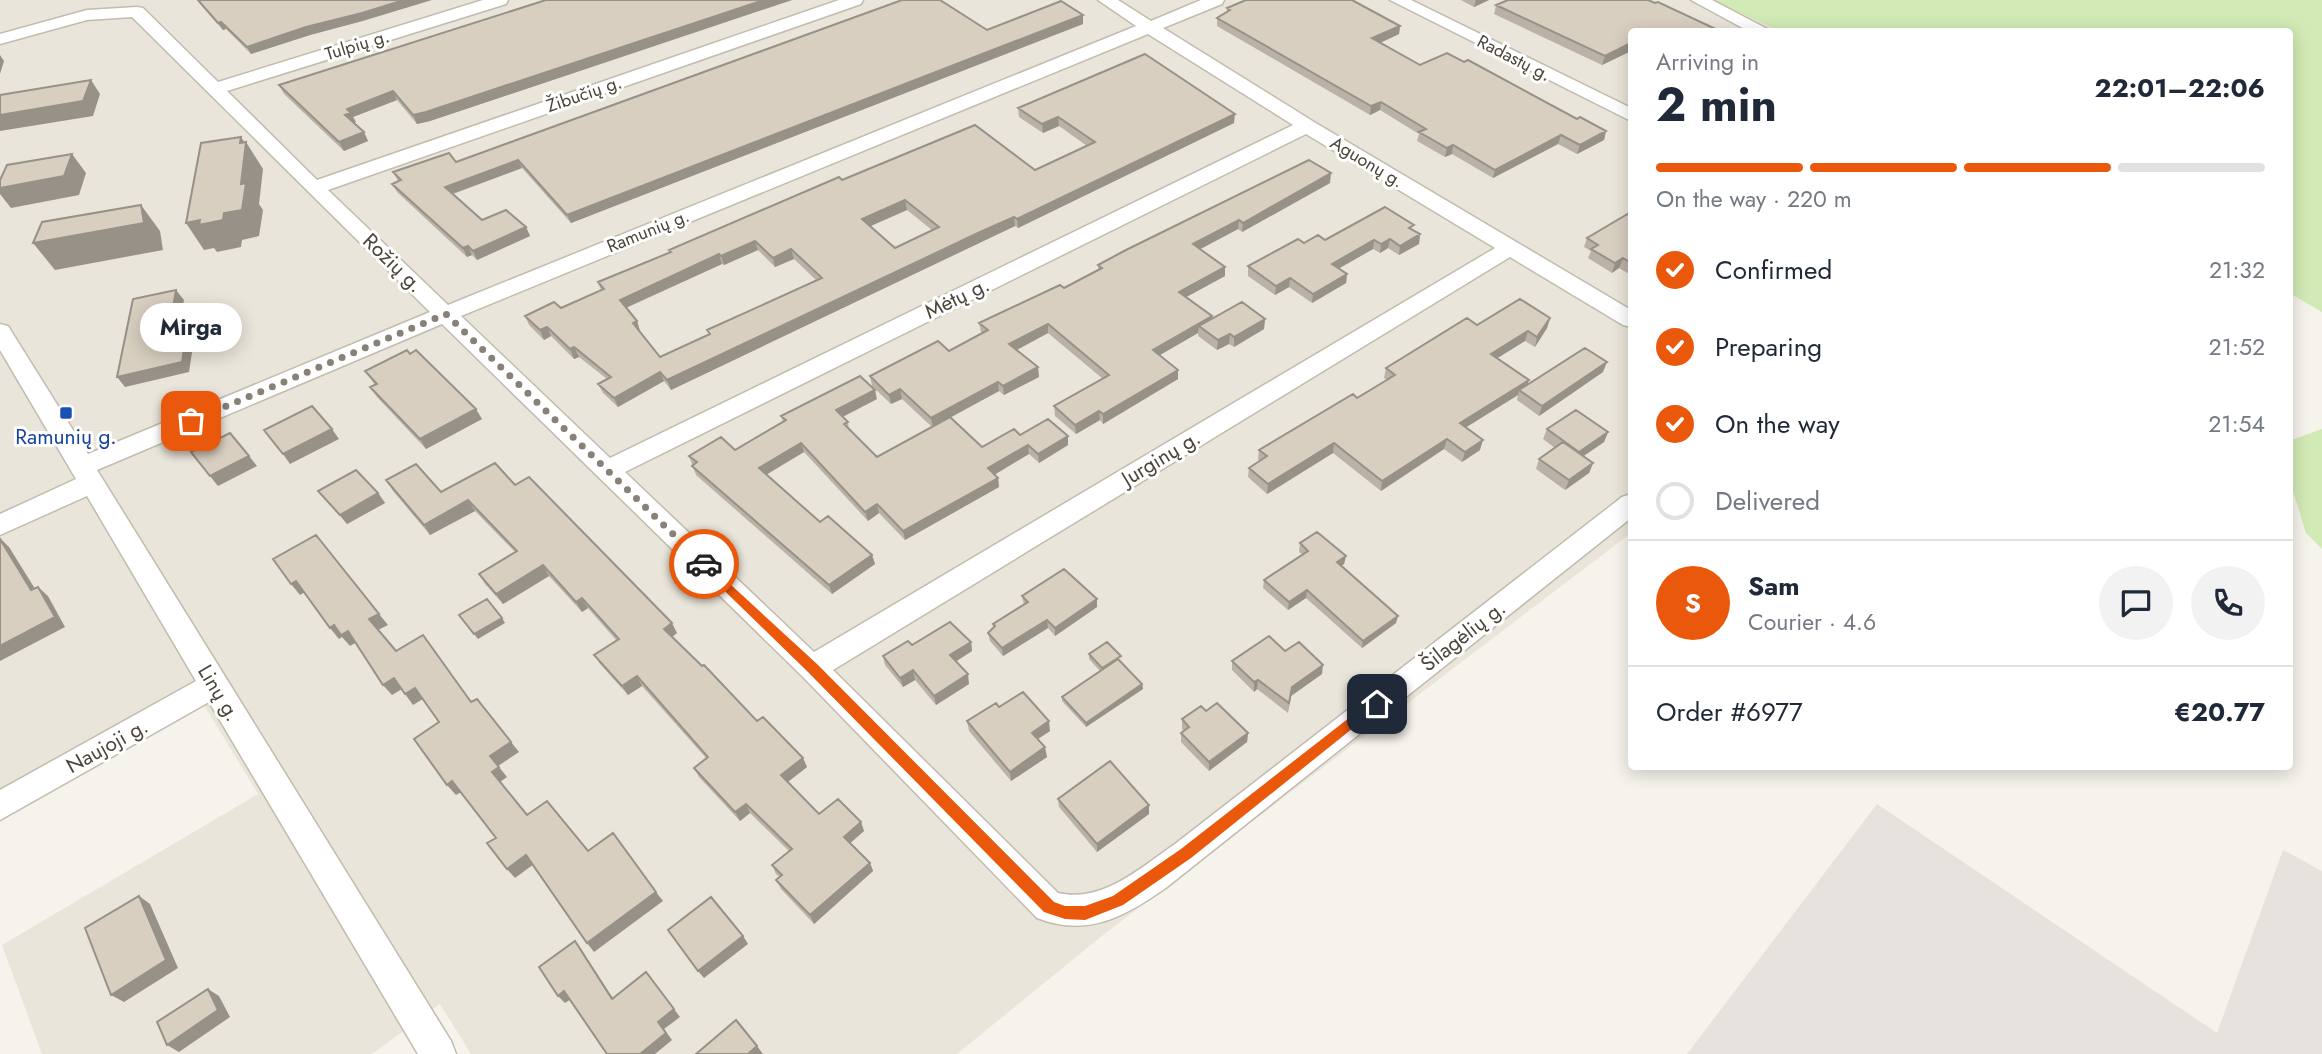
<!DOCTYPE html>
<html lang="en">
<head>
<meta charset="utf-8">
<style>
  :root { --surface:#fff; --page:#f2f2f3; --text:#1f2937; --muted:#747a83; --line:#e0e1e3; --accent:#ea580c }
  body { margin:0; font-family:Jost,sans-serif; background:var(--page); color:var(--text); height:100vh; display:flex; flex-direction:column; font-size:26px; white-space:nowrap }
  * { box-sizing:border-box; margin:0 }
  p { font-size:23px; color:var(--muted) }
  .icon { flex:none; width:38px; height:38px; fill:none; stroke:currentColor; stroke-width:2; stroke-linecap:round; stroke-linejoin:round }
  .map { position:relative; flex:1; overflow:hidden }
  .drawer { position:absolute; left:1628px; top:28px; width:665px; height:742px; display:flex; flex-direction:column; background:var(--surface); border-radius:7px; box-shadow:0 4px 18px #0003 }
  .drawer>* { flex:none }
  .pin { position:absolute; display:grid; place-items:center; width:60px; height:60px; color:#fff; margin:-30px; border-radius:14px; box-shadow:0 4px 10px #0006 }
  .courier { position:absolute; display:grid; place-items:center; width:70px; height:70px; margin:-35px; border:5px solid #ea580c; border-radius:50%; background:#fff; color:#222; box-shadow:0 2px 9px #0007 }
  .bubble { position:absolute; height:49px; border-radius:24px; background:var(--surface); box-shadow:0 4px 18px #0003; font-size:23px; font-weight:700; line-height:49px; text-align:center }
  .summary em { font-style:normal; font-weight:700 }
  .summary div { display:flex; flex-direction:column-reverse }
  .summary { display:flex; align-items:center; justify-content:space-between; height:119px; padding:0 28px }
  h1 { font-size:46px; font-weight:700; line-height:52px }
  .bar { display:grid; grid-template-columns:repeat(4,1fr); gap:10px 7px; align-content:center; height:84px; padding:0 28px }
  .bar i { height:9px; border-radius:5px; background:var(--line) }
  .bar .current { background:var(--accent) }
  .bar p { grid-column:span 4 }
  .line { display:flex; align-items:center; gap:18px; padding:0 28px; border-top:2px solid var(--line) }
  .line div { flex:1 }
  .round { display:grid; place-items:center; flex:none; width:74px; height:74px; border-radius:37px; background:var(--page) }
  ol { padding:0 28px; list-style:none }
  li { display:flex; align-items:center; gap:21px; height:77px }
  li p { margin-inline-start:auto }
  li .icon { padding:7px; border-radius:50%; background:var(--accent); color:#fff; stroke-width:4 }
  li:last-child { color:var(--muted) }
  li i { width:38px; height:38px; border:4px solid var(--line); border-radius:50% }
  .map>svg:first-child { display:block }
</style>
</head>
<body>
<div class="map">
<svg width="2322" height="1054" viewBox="0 0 2322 1054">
  <rect width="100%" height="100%" fill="#f6f3ec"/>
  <path fill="#eae5da" d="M0 0H1712L1779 31 1631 32V533L1103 935 957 1054H471L440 1004 372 1054H42L2 945 258 794 193 687 0 793Z"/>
  <path fill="#e6e2dd" d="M1877 804 2217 1033 2283 850 2322 871V1054H1687Z"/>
  <path fill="#d2eab5" d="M1712 0H2322V312L2289 293V32L1779 31Z
    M2322 429V549L2306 533 2289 478V441Z"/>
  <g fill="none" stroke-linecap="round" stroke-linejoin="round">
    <g stroke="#c2bbae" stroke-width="3">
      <path id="street" d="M483 0H508L506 4 227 91 317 180 839 0H863L861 4 328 190 448 305 1136 26 1098 0H1118L1151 21 1201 0H1224L1222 4 1163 28 1314 122 1631 310V327L1623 325 1510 257 833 670 1058 893C1103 903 1140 868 1175 844L1622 497 1631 494V518L1167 887C1126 916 1088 938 1037 918L802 676 442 324 97 470 451 1041 456 1054H418L209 702 0 820V790L196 681 87 496 0 535V514L76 479 0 350V324L8 326 88 454 430 312 132 17 87 20 0 44V34L87 10 137 7 143 8 218 82ZM1148 34 1293 125 610 458 461 316ZM1306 134 1495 248 814 652 625 472Z
        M1390 0H1411L1631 108V121Z
        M1691 0H1712L1773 32H1750Z"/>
    </g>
    <use href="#street" fill="#fff" fill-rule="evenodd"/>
  </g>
  <path fill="#bab2a6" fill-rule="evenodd" d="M197 0 366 20 310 35 251 54 226 29 223 30 201 5Z
    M546 0H792L430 121 417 124 397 100 353 117 356 122 353 123 364 132 368 141 344 151 284 94 279 85Z
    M1461 0H1489L1474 7Z
    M1496 5 1631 32V51L1602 65 1494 14Z
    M1227 8 1400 26 1399 34 1380 43 1420 65 1577 119 1606 131 1604 140 1577 154 1558 144 1493 178 1452 154 1445 157 1417 141 1419 134 1380 110 1370 115 1217 26V18L1227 12Z
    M1083 15V24L571 223 522 168 453 194 482 220 526 227 530 236 477 260 472 255 467 257 397 192 392 184 398 181 393 172 456 162 987 30Z
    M1018 108 1234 123 1018 228 1015 226 979 243 671 390 664 381 618 407 603 393 598 384 607 379 579 357 574 359 551 336 544 340 529 325 525 316 561 308 601 290 598 282 670 252 669 250 842 180 1035 170 1087 146 1059 126 1043 133 1019 117ZM907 210 932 230 895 248 870 226ZM758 250 775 267 794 259 817 281 707 330 709 334 660 357 639 331H640L637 321 626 308 722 264 724 265Z
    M1330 183 1242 232 1238 229 1200 249 1225 276 1186 297 1212 316V318L1265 319 1264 329 1234 347 1229 344 1217 350 1198 336V333L1160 355 1178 379 1103 424 1100 420 1076 434 1055 416 1054 406 1103 379 1048 333 1017 350 1038 367 1039 377 1004 395 999 391 951 417 982 447 1020 435 1068 445 1039 463 1029 454 994 475 998 478 999 487 905 540 879 513 868 521 804 452 766 475 820 522 872 555 875 564 832 594 696 475 689 456 735 450 783 422 781 416 877 399 843 417 848 422 849 430 877 457 932 427 902 399 891 404 872 386 870 376 949 351 982 334 981 332 979 323 1064 288 1098 270V265Z
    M1631 212V275L1619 268 1612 273 1588 258 1591 251 1584 247 1587 238Z
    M1413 230 1420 234 1419 244 1399 255 1388 248 1380 253 1373 249 1339 268 1347 274 1346 283 1312 303 1289 287 1275 295 1248 276V266L1304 243Z
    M1550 318 1547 328 1535 347 1525 341 1497 358 1529 380 1527 385 1603 372 1539 416 1517 400 1518 395 1466 427 1480 450 1462 462 1444 449 1381 491 1333 453 1267 494 1248 477 1249 468 1260 461 1258 459 1259 450 1357 398 1387 380 1384 378 1386 368 1477 325Z
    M365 371 482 419 426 449 377 397 370 387 375 385Z
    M1547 429 1608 432 1604 442 1583 456 1593 463 1589 473 1565 490 1536 469 1539 459 1555 448 1543 439Z
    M386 480 441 492 515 485 677 633 672 637 757 721 803 758 807 767 788 782 819 814 861 822 864 831 850 843 870 863 873 871 814 924 781 889 776 880 780 877 776 874 772 865 789 851 750 813 740 821 699 777 694 768 706 758 642 686 628 695 600 664 594 655 616 640 588 608 582 612 549 576 503 604 485 584 479 574 515 552 475 511 430 535 393 491Z
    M318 491 378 493 385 503 347 524Z
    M1300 543 1346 556 1344 564 1341 566 1396 623 1362 648 1306 598 1288 610 1263 588 1264 580 1302 554 1299 552Z
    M1022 596 1097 607 1055 636 1048 628 1003 656 990 641 988 633 994 627 993 624 1024 605Z
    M971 642 972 651 956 661 969 684 936 705 915 680 903 687 885 665 883 656 912 645Z
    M1285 651 1322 674 1291 696 1288 713 1257 689 1254 692 1232 670V661Z
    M1089 654 1121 661 1120 662 1142 684 1143 689 1086 727 1062 701V697L1100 671 1089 659Z
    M999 707 1050 731 1038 739 1047 757 1011 781 969 731 967 721Z
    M1206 711 1248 733 1247 742 1209 771 1181 742V733L1184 731 1182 729V719Z
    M1058 799 1149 805V814L1097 852 1059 807Z"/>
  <path fill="#979187" d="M404 0H432L366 20 310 35 251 54 247 47 306 27Z
    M764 0H792L430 121 417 124 413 115Z
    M1476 0H1489L1474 7Z
    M1083 15V24L571 223 567 215Z
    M221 22 226 29 223 30 218 23Z
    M1400 26 1399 34 1371 47 1372 38Z
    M1631 43V51L1602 65 1605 56Z
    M0 55 4 61 0 74Z
    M91 80 100 94 93 116 0 131V115Z
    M393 91 397 100 353 117 356 122 350 124 345 115 347 109Z
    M1381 102 1380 110 1370 115 1371 106Z
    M1235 114 1234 123 1018 228 1017 219Z
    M1058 117 1059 126 1043 133 1042 124Z
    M1606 131 1604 140 1577 154 1580 145Z
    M364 132 368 141 344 151 339 142Z
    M1561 135 1558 144 1493 178 1495 170Z
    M241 137 246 145V142L263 169 259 204 263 210 259 236 242 240 241 247 217 252 214 248 204 250 186 223 224 213 241 184 240 143Z
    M1453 145 1452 154 1445 157 1447 148Z
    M72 154 86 173 79 195 11 208 0 194V188Z
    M518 160 522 168 449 195 445 187Z
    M1331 173 1330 183 1242 232 1243 223Z
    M905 200 907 210 864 229 862 219Z
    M141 205 160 231 163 250 55 270 33 243Z
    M1014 217 1015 226 671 390 667 380Z
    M1239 220 1238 229 1193 253V244Z
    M526 227 530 236 477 260 473 251Z
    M1420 234 1419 244 1399 255 1400 246Z
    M1390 239 1388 248 1380 253 1381 244Z
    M1374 240 1373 249 1331 273 1332 264Z
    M755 241 758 250 724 265 721 256Z
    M468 246 472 255 467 257 463 248Z
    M791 249 794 259 775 267 773 258Z
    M719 254 722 264 623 309 620 300Z
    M1623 258 1619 268 1612 273 1615 263Z
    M1225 267V276L1179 301V292Z
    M1347 274 1346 283 1312 303 1313 294Z
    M1290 278 1289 287 1275 295 1276 286Z
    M176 290 184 300 179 324 172 314Z
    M190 310 197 320 189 372 125 387 117 377Z
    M1212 316V326H1199L1198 333 1153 359V350Z
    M1550 318 1547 328 1535 347 1537 337Z
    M1265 319 1264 329 1234 347V337Z
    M637 321 640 331 637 332 633 323Z
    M1048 324V333L1011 353 1009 344Z
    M547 327 551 336 544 340 540 330Z
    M1528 331 1525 341 1488 364 1491 354Z
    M1230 334 1229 344 1217 350 1218 340Z
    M574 347 579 357 574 359 570 349Z
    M1607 362 1603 372 1539 416 1542 406Z
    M1038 367 1039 377 1004 395 1003 386Z
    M1178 370V379L1103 424V414Z
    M660 372 664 381 618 407 614 398Z
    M1529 380 1526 390H1519L1518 395 1457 433 1460 423Z
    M998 382 999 391 933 427 931 418Z
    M900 389 902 399 891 404 889 395Z
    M875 390 877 399 838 419 836 410Z
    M476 409 482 419 426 449 420 439Z
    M1099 411 1100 420 1076 434 1075 425Z
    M332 429 339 439 290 464 283 454Z
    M1608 432 1604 442 1575 462 1579 452Z
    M1068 436V445L1039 463 1038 454Z
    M1447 439 1444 449 1381 491 1382 481Z
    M1483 440 1480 450 1462 462 1465 452Z
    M801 443 804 452 762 477 759 468Z
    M1334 443 1333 453 1267 494 1268 484Z
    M1028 445 1029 454 989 478 988 468Z
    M249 456 257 466 218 486 210 476Z
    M1593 463 1589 473 1565 490 1569 480Z
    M998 478 999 487 905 540 903 531Z
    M378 493 385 503 347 524 340 515Z
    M468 500 475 511 430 535 424 525Z
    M877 504 879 513 868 521 865 512Z
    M0 538 9 547 42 600 31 590Z
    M872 555 875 564 832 594 829 585Z
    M1346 556 1344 564 1335 570 1337 562Z
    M543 565 549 576 503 604 496 594Z
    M296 581 305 592 300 595 291 584Z
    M38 587 48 596 65 627 0 661V646Z
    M1307 590 1306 598 1288 610 1289 602Z
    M582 598 588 608 582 612 576 602Z
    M1097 599V607L1055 636V628Z
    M379 614 388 625 378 630 369 619Z
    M1398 616 1396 623 1362 648 1363 641Z
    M502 618 505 623 478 639 474 634Z
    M1047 620 1048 628 1003 656 1002 648Z
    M672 623 677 633 669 639 664 629Z
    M334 625 348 631 357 642 350 646 342 637 339 639 330 628Z
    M971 642 972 651 952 664 950 655Z
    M1323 665 1322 674 1291 696 1288 713 1292 687Z
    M913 670 915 680 903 687 900 678Z
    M968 674 969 684 936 705 934 696Z
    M637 676 642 686 628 695 622 686Z
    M394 678 402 689 392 695 383 685Z
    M1258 680 1257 689 1254 692V682Z
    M1142 684 1143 689 1086 727V723Z
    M415 688 423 699 413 705 405 694Z
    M1049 721 1050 731 1033 742 1032 733Z
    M1248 733 1247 742 1209 771V762Z
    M511 742 519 752 498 766 490 756Z
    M1045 747 1047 757 1011 781 1010 772Z
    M803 758 807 767 785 784 781 775Z
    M499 767 507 777 500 782 492 772Z
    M452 781 461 792 456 795 447 785Z
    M746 804 750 813 740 821 735 812Z
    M1149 805V814L1097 852V844Z
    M861 822 864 831 847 846 844 837Z
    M526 855 534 864 515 878 507 869Z
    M870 863 873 871 814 924 810 915Z
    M656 892 663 901 594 952 587 943Z
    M139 896 150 904 178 968 124 1002 111 995Z
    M743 936 748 944 704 978 698 971Z
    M575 941 581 949 618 1006 612 999Z
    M646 972 680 1017 664 1029 672 1040 655 1054H640Z
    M208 989 219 996 230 1017 179 1052 167 1045Z
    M564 991 571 999 565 1003 558 996Z
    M757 1046 763 1054H748Z"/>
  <path fill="#d8cfc1" stroke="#979187" stroke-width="2" fill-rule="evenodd" d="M198 0H404L362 13 306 27 247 47 221 22 218 23Z
    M546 0H764L426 112 413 115 393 91 347 109 351 113 345 115 364 132 339 142 279 85Z
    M902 0H940L987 30 1061 1 1083 15 567 215 518 160 445 187 482 220 506 210 526 227 473 251 468 246 463 248 392 184 401 180 393 172 449 153 456 162Z
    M1246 0H1352L1400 26 1372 38 1420 65 1447 53 1464 62 1468 60 1577 119 1580 117 1606 131 1580 145 1561 135 1495 170 1453 145 1447 148 1419 132 1426 129 1381 102 1371 106 1217 18 1230 10 1227 8Z
    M1508 0H1648L1655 3 1658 2 1722 32H1631V43L1605 56 1496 5Z
    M1145 54 1235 114 1017 219 1014 217 978 233 667 380 660 372 614 398 598 384 611 377 574 347 570 349 547 327 540 330 525 316 554 302 561 308 604 289 598 282 671 252 669 250 839 177 842 180 975 125 1035 170 1095 142 1058 117 1042 124 1018 108ZM905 200 939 227 895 248 862 219ZM755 241 773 258 791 249 822 278 707 330 710 334 660 357 633 323 637 321 620 300 719 254 721 256Z
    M91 80 83 101 0 115V95Z
    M241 137 240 143 246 142 241 184 246 183 242 210 224 213 223 220 199 225 200 220 186 223 201 143Z
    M72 154 64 176 0 188V180L7 165Z
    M1309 160 1331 173 1243 223 1239 220 1193 244 1225 267 1179 292 1212 316 1153 350 1178 370 1103 414 1099 411 1075 425 1054 406 1109 375 1048 324 1009 344 1038 367 1003 386 998 382 931 418 900 389 889 395 870 376 938 341 949 351 988 330 979 323 1060 285 1064 288 1102 268 1098 265 1124 251Z
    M141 205 144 223 33 243 42 222Z
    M1385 207 1414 225 1409 228 1420 234 1400 246 1390 239 1381 244 1374 240 1332 264 1347 274 1313 294 1290 278 1276 286 1248 266 1298 239 1304 243 1318 235 1325 240Z
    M1631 212V263L1623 258 1615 263 1591 249 1598 245 1587 238Z
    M176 290 172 314 190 310 182 362 117 377 133 299Z
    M1520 299 1550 318 1537 337 1528 331 1491 354 1529 380 1460 423 1483 440 1465 452 1447 439 1382 481 1334 443 1268 484 1249 468 1267 456 1259 450 1353 394 1357 398 1395 375 1386 368 1467 318 1477 325Z
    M1242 302 1265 319 1234 337 1230 334 1218 340 1199 326Z
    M1585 348 1607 362 1542 406 1519 390Z
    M407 350 410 354 416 350 476 409 420 439 370 387 377 384 365 371Z
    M860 376 875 390 836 410 848 422 844 424 877 457 950 417 982 447 1014 429 1020 435 1048 419 1068 436 1038 454 1028 445 988 468 998 478 903 531 877 504 865 512 801 443 759 468 820 522 828 516 872 555 829 585 692 466 697 462 689 456 721 437 735 450 786 420 781 416Z
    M312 406 332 429 283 454 264 430Z
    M1576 410 1608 432 1579 452 1547 429Z
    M230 433 249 456 210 476 191 452Z
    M1563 442 1593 463 1569 480 1539 459Z
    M495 463 515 485 529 477 672 623 664 629 702 666 704 665 757 721 763 717 803 758 781 775 819 814 838 799 861 822 844 837 870 863 810 915 776 880 782 875 772 865 792 849 746 804 735 812 694 768 708 757 637 676 622 686 594 655 619 639 582 598 576 602 543 565 496 594 479 574 517 551 468 500 424 525 386 480 416 464 441 492Z
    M356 470 378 493 340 515 318 491Z
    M1317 532 1346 556 1337 562 1398 616 1363 641 1307 590 1289 602 1264 580 1308 551 1300 543Z
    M316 535 379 614 369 619 396 651 423 635 471 702 477 699 511 742 490 756 499 767 492 772 527 815 547 801 588 851 613 833 656 892 587 943 526 855 507 869 487 843 496 838 452 781 447 785 414 739 439 722 415 688 405 694 394 678 383 685 348 631 341 635 334 625 330 628 296 581 291 584 273 559Z
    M0 539 31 590 38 587 55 617 0 646Z
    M1064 569 1097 599 1055 628 1047 620 1002 648 988 633 995 626 993 624 1028 602 1022 596Z
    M487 599 502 618 474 634 459 615Z
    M950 622 971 642 950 655 968 674 934 696 913 670 900 678 883 656 908 641 912 645Z
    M1269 636 1285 651 1299 642 1323 665 1292 687 1289 703 1258 680 1254 682 1232 661Z
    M1107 642 1121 656 1102 668 1089 654Z
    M1118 659 1142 684 1086 723 1062 697Z
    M1023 692 1049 721 1032 733 1045 747 1010 772 967 721 996 703 999 707Z
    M1217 703 1248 733 1209 762 1181 733 1189 727 1182 719 1201 706 1206 711Z
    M1110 761 1149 805 1097 844 1058 799Z
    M139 896 166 960 111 995 85 928Z
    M711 897 743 936 698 971 668 930Z
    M575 941 612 999 646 972 674 1009 658 1022 666 1033 640 1054H607L564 991 558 996 539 967Z
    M208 989 218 1010 167 1045 157 1022Z
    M736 1020 757 1046 748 1054H696Z"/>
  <path fill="#ea580c" d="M704 560 817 664 1054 902 1065 906H1085L1113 896 1181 849 1372 700 1377 699 1383 704 1191 858 1123 905 1085 920 1065 919 1044 912 808 672 700 567 699 564Z"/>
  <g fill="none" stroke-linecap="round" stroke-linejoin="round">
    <path stroke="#878178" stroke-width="7" stroke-dasharray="0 12.6" d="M191 421 446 314 704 564"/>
  </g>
  <rect fill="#1a4fb4" stroke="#fff" stroke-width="2.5" x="59" y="406" width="14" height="14" rx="3.5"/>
  <g text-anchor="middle" stroke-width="6" stroke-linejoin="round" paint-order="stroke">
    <g font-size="18" fill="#4b4439" stroke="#fff">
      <text transform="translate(357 45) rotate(-17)" y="6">Tulpių g.</text>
      <text transform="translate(1514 58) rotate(27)" y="6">Radastų g.</text>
      <text transform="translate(584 94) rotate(-19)" y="6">Žibučių g.</text>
      <text transform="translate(1367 162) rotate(31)" y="6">Aguonų g.</text>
      <text transform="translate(648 231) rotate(-22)" y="6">Ramunių g.</text>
    </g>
    <g font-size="21" fill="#4b4439" stroke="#fff">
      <text transform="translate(393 263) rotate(44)" y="7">Rožių g.</text>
      <text transform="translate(957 298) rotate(-26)" y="7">Mėtų g.</text>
      <text transform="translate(1161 458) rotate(-31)" y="7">Jurginų g.</text>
      <text transform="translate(1463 636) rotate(-38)" y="7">Šilagėlių g.</text>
      <text transform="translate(219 693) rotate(59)" y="7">Linų g.</text>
      <text transform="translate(107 746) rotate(-29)" y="7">Naujoji g.</text>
    </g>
    <g font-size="21" fill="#164399" stroke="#fff">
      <text x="66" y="444">Ramunių g.</text>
    </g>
  </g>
</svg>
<div class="pin" style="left:191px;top:421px;background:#ea580c"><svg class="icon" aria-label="bag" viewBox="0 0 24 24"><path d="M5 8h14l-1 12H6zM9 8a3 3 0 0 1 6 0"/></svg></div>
<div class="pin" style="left:1377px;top:704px;background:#1f2937"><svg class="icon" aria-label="home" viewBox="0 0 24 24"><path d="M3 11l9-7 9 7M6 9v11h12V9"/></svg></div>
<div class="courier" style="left:704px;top:564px"><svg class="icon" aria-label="car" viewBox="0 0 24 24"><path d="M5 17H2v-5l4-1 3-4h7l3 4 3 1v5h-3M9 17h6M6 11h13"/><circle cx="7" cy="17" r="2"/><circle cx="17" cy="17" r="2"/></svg></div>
<div class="bubble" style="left:140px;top:303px;width:102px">Mirga</div>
<section class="drawer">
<div class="summary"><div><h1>2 min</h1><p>Arriving in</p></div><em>22:01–22:06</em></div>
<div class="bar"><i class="current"></i><i class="current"></i><i class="current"></i><i></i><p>On the way · 220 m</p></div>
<ol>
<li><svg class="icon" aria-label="check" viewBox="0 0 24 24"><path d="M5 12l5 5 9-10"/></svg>Confirmed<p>21:32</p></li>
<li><svg class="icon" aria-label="check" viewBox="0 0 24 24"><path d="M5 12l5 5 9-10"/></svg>Preparing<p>21:52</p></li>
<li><svg class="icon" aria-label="check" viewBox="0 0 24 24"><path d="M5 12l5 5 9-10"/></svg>On the way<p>21:54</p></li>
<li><i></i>Delivered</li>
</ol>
<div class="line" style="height:126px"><b class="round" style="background:var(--accent);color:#fff">S</b><div><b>Sam</b><p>Courier · 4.6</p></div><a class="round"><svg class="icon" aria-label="chat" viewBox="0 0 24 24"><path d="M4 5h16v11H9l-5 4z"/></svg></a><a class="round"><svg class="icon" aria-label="phone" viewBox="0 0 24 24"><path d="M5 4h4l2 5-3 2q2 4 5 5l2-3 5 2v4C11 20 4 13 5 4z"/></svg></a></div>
<div class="line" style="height:91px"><div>Order #6977</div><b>€20.77</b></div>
</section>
</div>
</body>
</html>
